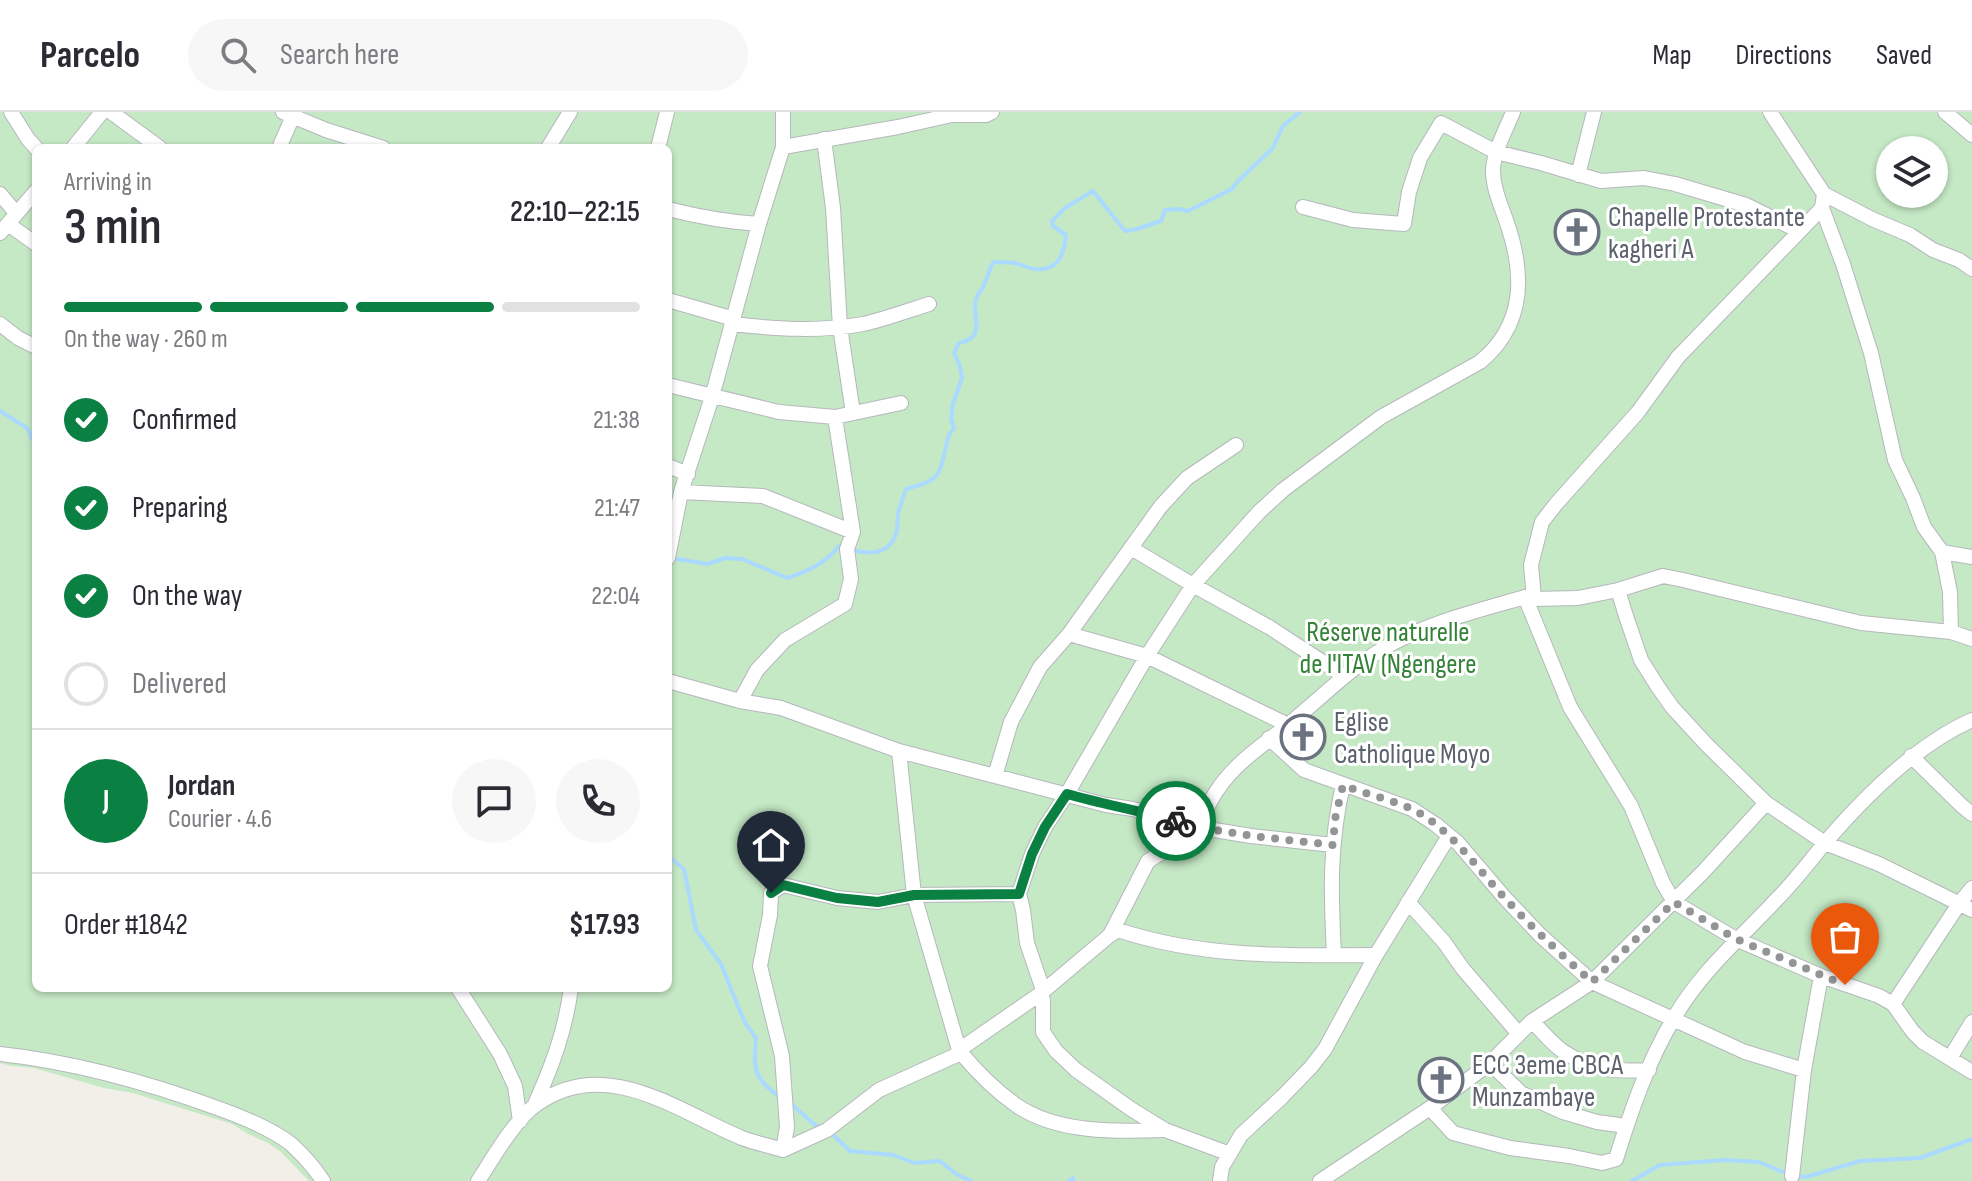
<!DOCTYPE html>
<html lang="en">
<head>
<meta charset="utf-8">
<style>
  :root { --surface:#fff; --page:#f7f7f7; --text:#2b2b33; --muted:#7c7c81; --line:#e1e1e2; --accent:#0b8043 }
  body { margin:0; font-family:"Sofia Sans Condensed",sans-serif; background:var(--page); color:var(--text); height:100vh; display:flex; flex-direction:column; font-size:30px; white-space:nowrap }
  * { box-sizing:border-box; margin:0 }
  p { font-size:26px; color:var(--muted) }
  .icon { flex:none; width:44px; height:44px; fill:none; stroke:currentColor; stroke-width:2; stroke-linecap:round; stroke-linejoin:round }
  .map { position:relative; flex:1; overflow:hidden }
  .sheet { position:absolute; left:32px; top:32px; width:640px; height:848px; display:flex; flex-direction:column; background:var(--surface); border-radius:12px; box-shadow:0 2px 6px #0004 }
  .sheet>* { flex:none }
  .fabs { position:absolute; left:1876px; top:24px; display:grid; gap:16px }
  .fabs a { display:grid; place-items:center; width:72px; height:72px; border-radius:50%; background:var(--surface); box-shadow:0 2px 6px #0004; font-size:40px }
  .pin { position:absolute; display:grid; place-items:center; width:68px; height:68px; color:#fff; margin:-82px -34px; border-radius:50% 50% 50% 0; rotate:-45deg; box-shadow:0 0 8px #0007 }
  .pin .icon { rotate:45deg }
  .courier { position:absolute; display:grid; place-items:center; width:80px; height:80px; margin:-40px; border:6px solid #0b8043; border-radius:50%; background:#fff; color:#222; box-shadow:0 2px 10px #0007 }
  .summary em { font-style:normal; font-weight:600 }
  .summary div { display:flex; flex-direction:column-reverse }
  .summary { display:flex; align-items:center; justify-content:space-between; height:136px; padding:0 32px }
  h1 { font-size:52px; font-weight:600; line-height:60px }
  .bar { display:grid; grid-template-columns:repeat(4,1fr); gap:12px 8px; align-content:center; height:96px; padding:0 32px }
  .bar i { height:10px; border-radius:6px; background:var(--line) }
  .bar .selected { background:var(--accent) }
  .bar p { grid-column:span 4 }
  .line { display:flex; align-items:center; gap:20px; padding:0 32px; border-top:2px solid var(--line) }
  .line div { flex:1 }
  .round { display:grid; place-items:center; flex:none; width:84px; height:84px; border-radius:42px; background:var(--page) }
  ol { padding:0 32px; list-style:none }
  li { display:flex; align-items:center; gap:24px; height:88px }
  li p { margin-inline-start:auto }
  li .icon { padding:8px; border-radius:50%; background:var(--accent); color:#fff; stroke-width:4 }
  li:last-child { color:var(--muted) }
  li i { width:44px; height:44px; border:4px solid var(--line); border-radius:50% }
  header { display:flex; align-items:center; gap:48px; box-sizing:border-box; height:112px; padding:0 40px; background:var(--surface); border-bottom:2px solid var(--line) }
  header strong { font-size:38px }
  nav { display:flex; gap:44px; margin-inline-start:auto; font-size:28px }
  .search { width:560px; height:72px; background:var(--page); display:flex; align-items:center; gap:20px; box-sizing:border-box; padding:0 28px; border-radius:44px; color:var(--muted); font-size:30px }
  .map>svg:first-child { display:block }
</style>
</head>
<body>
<header>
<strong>Parcelo</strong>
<div class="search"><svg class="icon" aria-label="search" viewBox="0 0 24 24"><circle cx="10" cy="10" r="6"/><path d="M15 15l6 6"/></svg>Search here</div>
<nav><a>Map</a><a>Directions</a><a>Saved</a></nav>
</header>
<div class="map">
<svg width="1972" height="1069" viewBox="0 0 1972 1069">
  <rect width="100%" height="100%" fill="#f1efe8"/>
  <path fill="#c5e8c5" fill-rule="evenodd" d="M0 0H1972V1069H309L281 1040 268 1031 248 1022 232 1012 133 981 104 976 34 956 12 954 0 951ZM36 36H668V876H36ZM1890 38H1934V82H1890Z"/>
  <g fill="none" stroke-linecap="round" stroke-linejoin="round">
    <path stroke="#aadaff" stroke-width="4" d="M0 299 27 316 36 334
      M670 446 708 452 725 446 742 447 787 466C807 460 827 450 839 434 859 441 887 448 896 422 898 416 897 409 898 402 900 394 903 385 906 377 938 368 939 367 946 334 948 326 948 323 954 316L951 307 953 292 962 266 960 254 954 241 959 231C988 225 971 205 976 187 977 182 981 179 983 175 988 166 988 158 994 150 1000 150 1008 150 1014 151 1021 152 1027 156 1034 157 1057 160 1064 144 1066 123L1053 114 1052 109 1065 96 1093 79 1125 119 1137 117 1161 109 1165 98 1179 97 1188 99 1232 77 1238 69 1273 36 1283 14 1300 0
      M668 722 670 730 669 745 684 757 696 818 721 852 744 909 756 926C753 958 754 968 782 986
      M790 991 815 1013 820 1015
      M831 1021 850 1039 893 1043 914 1051 940 1049 956 1062 971 1069
      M1796 1064 1806 1065 1860 1049 1920 1046 1972 1027
      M1069 1069 1073 1066 1074 1069
      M1632 1069 1660 1053 1725 1048 1759 1050 1788 1062"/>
    <g stroke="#b5b8bc" stroke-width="16">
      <path id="minor" d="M11 0 28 27 36 36
        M111 0 160 36
        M283 0 326 18 383 36
        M1770 0 1824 82 1872 107 1910 123 1933 138 1959 148 1972 157
        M1945 0 1972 23
        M824 27 833 96 840 215 853 301
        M783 35 898 15 952 3H986L992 0
        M73 36 102 0
        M279 36 293 4
        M548 36 570 0
        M658 36 667 0
        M1578 63 1594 0
        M0 82 16 101
        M1824 82 1822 96 1843 152 1871 241 1895 348 1913 386 1924 415 1942 440 1950 480 1951 520
        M1303 95 1353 108 1404 112 1409 80 1420 46 1441 11 1496 40 1541 51 1601 69 1644 66 1675 72 1746 93 1799 119
        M668 97C699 105 728 110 759 112
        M8 112 36 132
        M0 121 36 79
        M668 188 734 207
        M0 212 18 226 36 235
        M733 212C776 217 820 220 863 212 885 207 907 199 929 192
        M668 273 779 300 835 305 901 291
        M668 354 688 362
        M681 380 763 384 853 420
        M1131 436 1193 473 1269 515 1344 564
        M1942 440 1972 445
        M668 446 681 380 712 285 759 112 783 35V0
        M1618 478 1626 504 1641 548 1658 575 1672 595 1706 632 1766 691 1825 731 1879 752 1972 798
        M1525 485 1570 595 1631 694 1663 771 1674 790 1736 827 1821 864 1879 884 1893 892 1913 920 1923 930 1972 960
        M1534 487 1531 453 1542 410 1556 392 1638 300 1678 245 1822 96
        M1069 522 1147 544 1288 613
        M668 569 740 589 781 596 899 639 1106 693 1133 697 1197 714
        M740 589 757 558 785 528 845 492 851 467 847 437 853 420 835 305
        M1269 626 1304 658 1412 697 1435 712 1458 731 1504 785 1540 823 1592 870 1745 940 1804 958
        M899 639 914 783 959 938
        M1911 644 1962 694 1972 702
        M995 664 1011 610 1040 555 1069 522 1161 394 1187 366 1236 333
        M1202 716 1251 724 1333 733
        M1408 790 1444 830 1463 857 1519 922
        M1110 823 1118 818C1202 846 1289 844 1376 843
        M1334 843C1331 784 1329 732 1343 673
        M458 876 500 942 515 974 520 1009
        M1043 878 1027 831 1023 798 1019 782 1032 742 1045 715 1067 682 1147 544 1193 473 1259 400 1283 378 1381 305 1480 250C1525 213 1525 163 1507 111 1501 93 1493 77 1493 58 1494 38 1506 18 1513 0
        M1040 882 1043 888V920L1056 939 1076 958 1131 997 1165 1018 1230 1042
        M1893 892 1959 792 1972 776
        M1532 909C1542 919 1552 932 1564 940 1592 958 1616 960 1649 958
        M961 941C977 960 996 979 1016 993 1056 1021 1116 1020 1163 1018
        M0 942C75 950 149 971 220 997 242 1005 272 1017 291 1032 303 1043 314 1055 323 1069
        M1950 946 1972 910
        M1490 951 1521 981 1563 1000 1597 1010 1626 1014
        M535 992C553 952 565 919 571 876
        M1430 996 1453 1021 1510 1036 1569 1044 1602 1051 1616 1047C1631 999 1648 949 1674 906 1701 859 1741 826 1777 787 1794 770 1809 750 1824 732 1864 685 1916 633 1972 608
        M783 1038 787 1015 782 944 760 854 770 803 771 781 783 773 837 786 878 790 914 783 1019 782
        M1792 1064 1804 958 1821 864
        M478 1069C493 1046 515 1007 537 992 606 943 677 999 742 1026 755 1031 770 1034 783 1038L827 1018 879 978 961 941 959 938 1040 882 1110 823 1148 749 1202 716 1197 714C1205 702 1210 688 1218 677 1237 649 1265 632 1290 611 1321 586 1348 558 1381 538 1425 511 1477 499 1525 485L1534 487 1578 486 1618 478 1663 464 1683 468 1861 511 1951 520 1972 527
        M1220 1069 1222 1055 1241 1023 1282 985 1311 955 1325 937 1376 843 1449 724
        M1320 1069 1430 996 1490 951 1532 909 1592 870 1703 760 1766 691"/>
    </g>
    <use href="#minor" stroke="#fff" stroke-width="14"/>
  </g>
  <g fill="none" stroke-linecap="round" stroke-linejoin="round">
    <path stroke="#929495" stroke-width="8" stroke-dasharray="0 14.4" d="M1176 709C1228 723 1280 727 1333 733L1335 707 1343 673C1365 682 1390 687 1412 697 1451 717 1475 754 1504 785 1532 816 1562 843 1592 870L1674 790 1736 827 1845 873"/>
    <path stroke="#0b8043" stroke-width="10" d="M771 781 783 773 837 786 878 790 914 783 1019 782 1032 742 1045 715 1067 682C1103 692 1140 699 1176 709"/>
  </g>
  <defs>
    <g id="church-ring" transform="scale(2.3)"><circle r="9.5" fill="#fff" stroke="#6b7280" stroke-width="1.5"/><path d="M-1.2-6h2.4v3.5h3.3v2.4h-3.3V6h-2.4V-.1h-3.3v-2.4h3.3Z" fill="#6b7280"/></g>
  </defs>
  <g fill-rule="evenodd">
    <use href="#church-ring" x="1577" y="120"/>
    <use href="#church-ring" x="1303" y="625"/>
    <use href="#church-ring" x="1441" y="968"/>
  </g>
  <g text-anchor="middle" stroke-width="6" stroke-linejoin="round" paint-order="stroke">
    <g font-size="28" fill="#5b616d" stroke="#fff" text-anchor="start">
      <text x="1608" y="114">Chapelle Protestante<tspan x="1608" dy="32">kagheri A</tspan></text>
      <text x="1334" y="619">Eglise<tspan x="1334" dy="32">Catholique Moyo</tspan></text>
      <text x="1472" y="962">ECC 3eme CBCA<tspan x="1472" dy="32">Munzambaye</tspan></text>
    </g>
    <g font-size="28" fill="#348238" stroke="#fff">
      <text x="1388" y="529">Réserve naturelle<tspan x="1388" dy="32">de l'ITAV (Ngengere</tspan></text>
    </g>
  </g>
</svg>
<div class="fabs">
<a><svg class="icon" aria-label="layers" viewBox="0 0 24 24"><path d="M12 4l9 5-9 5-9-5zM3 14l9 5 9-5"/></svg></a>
</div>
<div class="pin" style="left:1845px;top:873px;background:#ea580c"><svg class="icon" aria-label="bag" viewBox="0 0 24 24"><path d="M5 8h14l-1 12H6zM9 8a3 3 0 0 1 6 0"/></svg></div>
<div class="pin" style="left:771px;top:781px;background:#1f2937"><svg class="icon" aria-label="home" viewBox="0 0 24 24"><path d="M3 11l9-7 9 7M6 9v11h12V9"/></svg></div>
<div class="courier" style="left:1176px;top:709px"><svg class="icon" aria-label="bike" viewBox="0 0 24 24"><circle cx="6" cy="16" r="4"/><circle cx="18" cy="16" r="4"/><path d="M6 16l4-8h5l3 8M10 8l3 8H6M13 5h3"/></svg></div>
<section class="sheet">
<div class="summary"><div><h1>3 min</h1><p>Arriving in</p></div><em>22:10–22:15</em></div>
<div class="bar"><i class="selected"></i><i class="selected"></i><i class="selected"></i><i></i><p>On the way · 260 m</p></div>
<ol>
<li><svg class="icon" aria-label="check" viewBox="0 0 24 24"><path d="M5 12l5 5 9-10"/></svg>Confirmed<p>21:38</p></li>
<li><svg class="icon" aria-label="check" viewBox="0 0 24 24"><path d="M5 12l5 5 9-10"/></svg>Preparing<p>21:47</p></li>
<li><svg class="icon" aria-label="check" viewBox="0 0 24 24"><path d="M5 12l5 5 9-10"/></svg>On the way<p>22:04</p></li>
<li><i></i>Delivered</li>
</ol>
<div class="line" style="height:144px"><b class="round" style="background:var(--accent);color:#fff">J</b><div><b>Jordan</b><p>Courier · 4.6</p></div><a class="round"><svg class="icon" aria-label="chat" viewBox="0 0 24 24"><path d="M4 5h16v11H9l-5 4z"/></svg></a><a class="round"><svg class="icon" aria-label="phone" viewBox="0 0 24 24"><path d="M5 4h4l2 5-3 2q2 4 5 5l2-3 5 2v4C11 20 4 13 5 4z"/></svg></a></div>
<div class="line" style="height:104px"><div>Order #1842</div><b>$17.93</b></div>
</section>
</div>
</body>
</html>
